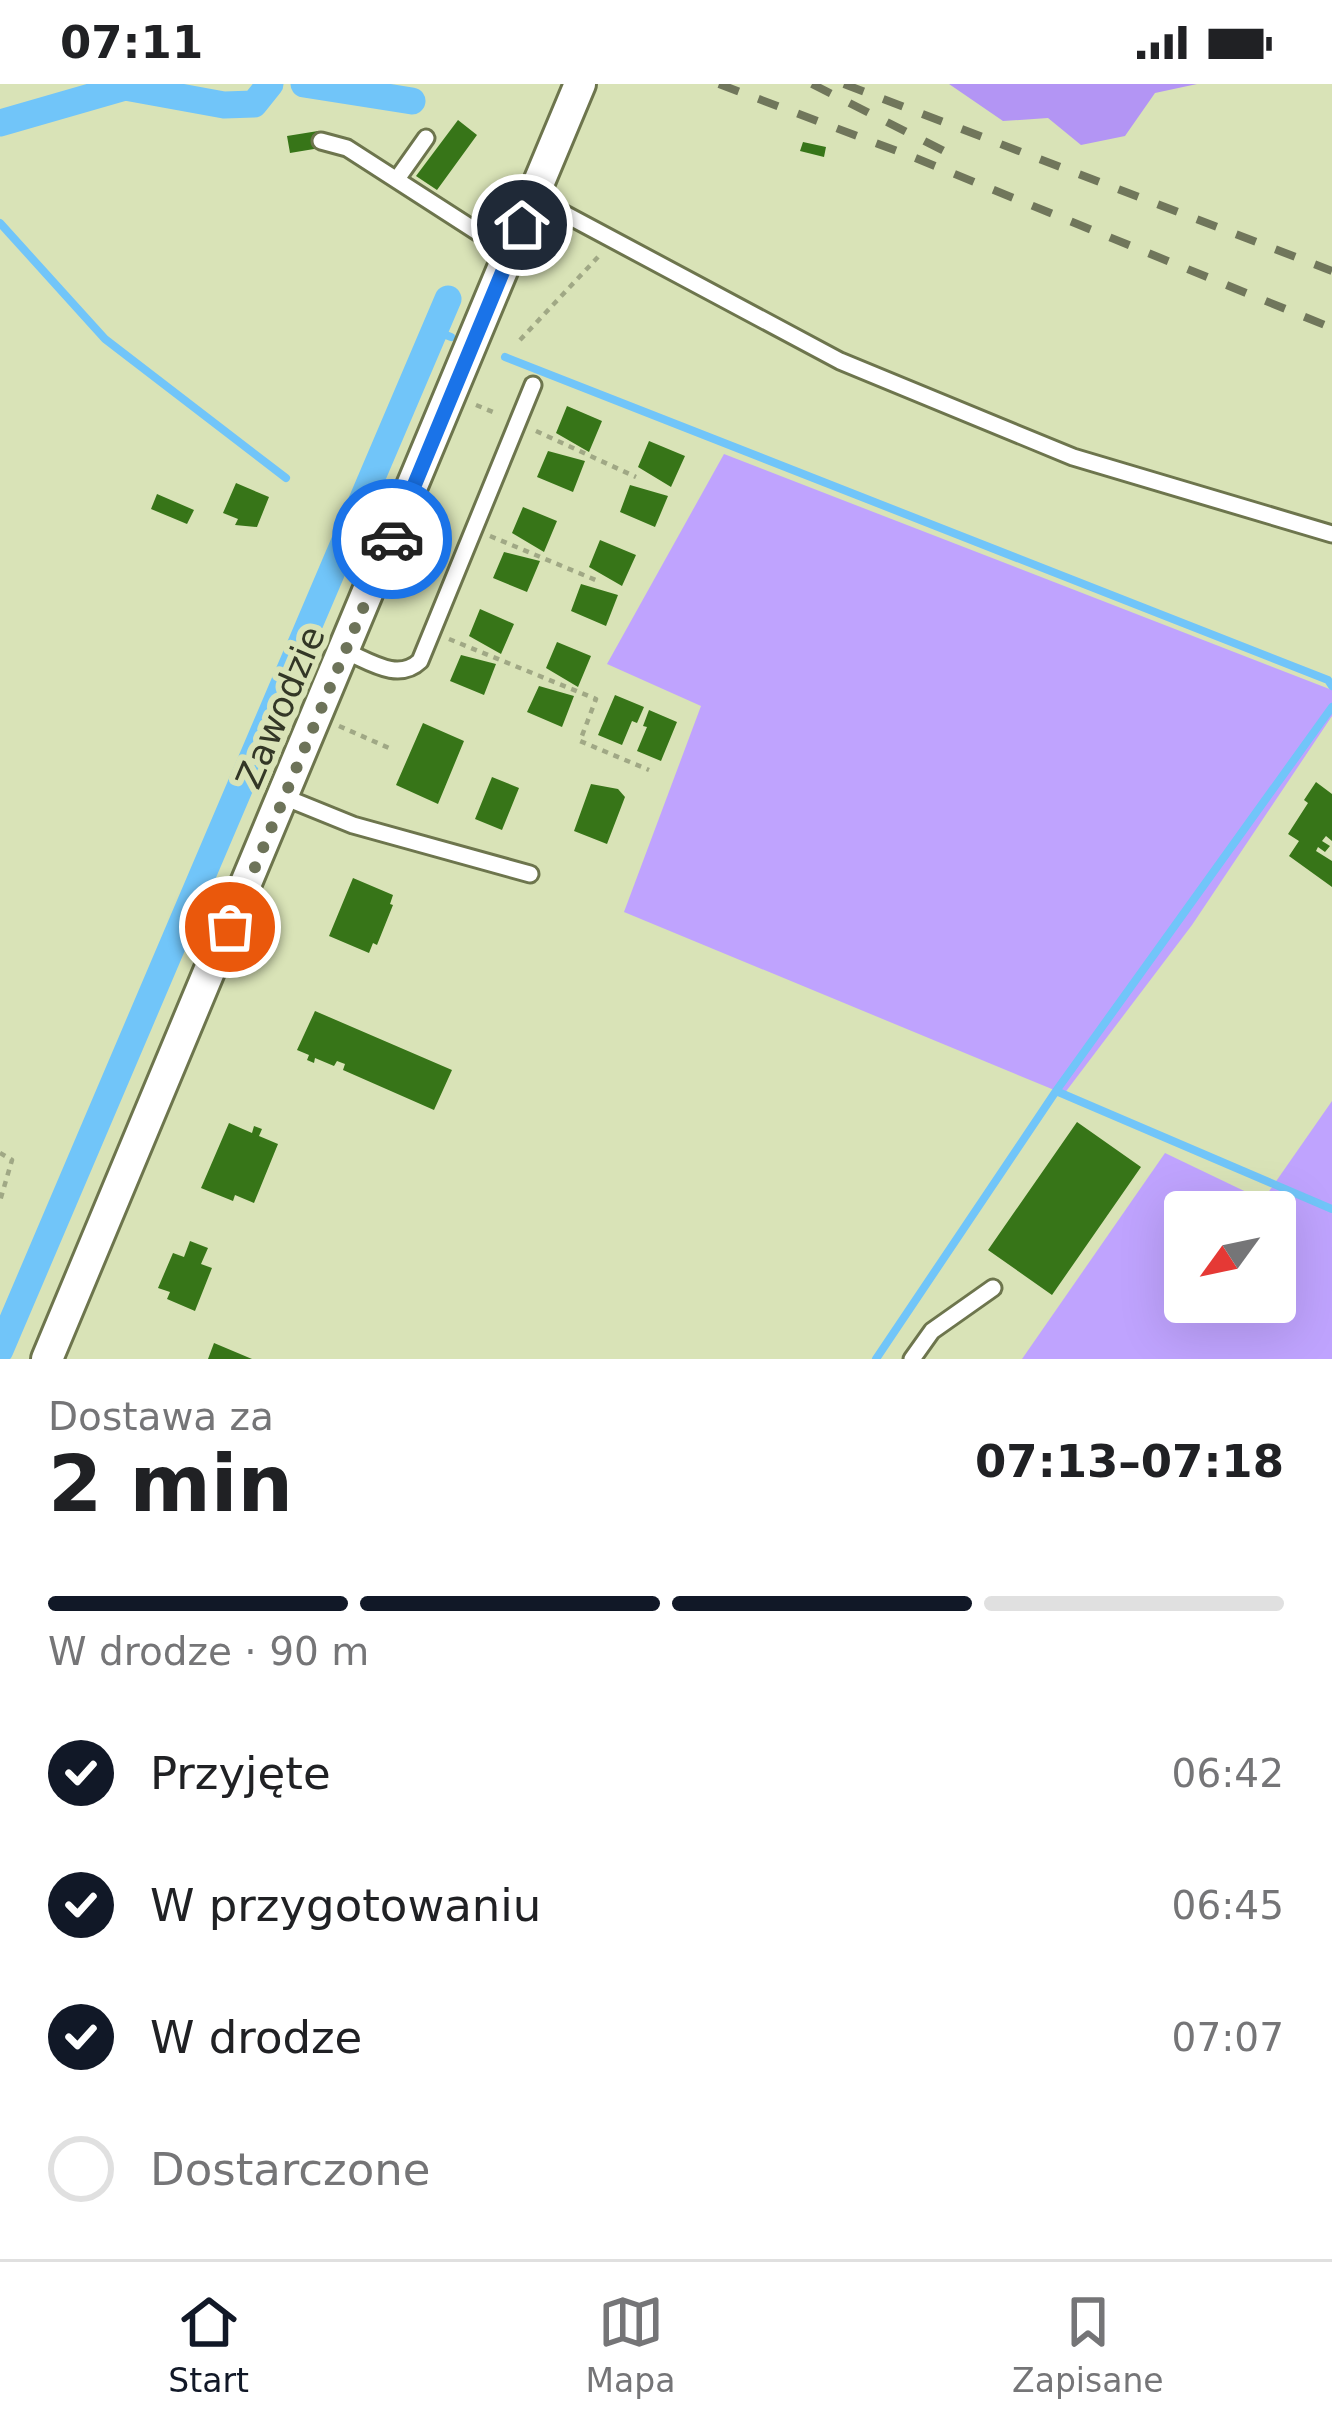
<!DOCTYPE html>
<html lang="pl">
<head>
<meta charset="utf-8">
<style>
  :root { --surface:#fff; --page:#f6f6f6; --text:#202124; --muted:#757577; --line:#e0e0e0; --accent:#111827 }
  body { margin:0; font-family:"DejaVu Sans",sans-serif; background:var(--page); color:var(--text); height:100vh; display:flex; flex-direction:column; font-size:45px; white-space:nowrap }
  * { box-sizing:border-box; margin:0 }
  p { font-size:39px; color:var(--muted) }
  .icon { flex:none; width:66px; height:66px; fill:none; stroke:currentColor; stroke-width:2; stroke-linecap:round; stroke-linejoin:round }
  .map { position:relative; height:1275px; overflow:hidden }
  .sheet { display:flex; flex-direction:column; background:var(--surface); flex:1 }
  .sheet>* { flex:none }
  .needle { width:78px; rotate:237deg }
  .fabs { position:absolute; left:1164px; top:1107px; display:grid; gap:24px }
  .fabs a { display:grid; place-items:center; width:132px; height:132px; border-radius:12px; background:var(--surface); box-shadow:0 12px 48px #0002; font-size:60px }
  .pin { position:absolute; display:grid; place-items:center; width:102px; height:102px; color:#fff; margin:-51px; border:6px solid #fff; border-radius:50%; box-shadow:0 3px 12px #0007 }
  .courier { position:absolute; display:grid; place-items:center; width:120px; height:120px; margin:-60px; border:9px solid #1a73e8; border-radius:50%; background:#fff; color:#222; box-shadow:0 3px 15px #0007 }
  .summary em { font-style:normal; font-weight:600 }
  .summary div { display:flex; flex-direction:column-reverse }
  .summary { display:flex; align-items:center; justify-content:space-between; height:204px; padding:0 48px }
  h1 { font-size:78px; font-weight:600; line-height:90px }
  .bar { display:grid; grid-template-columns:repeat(4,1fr); gap:18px 12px; align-content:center; height:144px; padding:0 48px }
  .bar i { height:15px; border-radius:9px; background:var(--line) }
  .bar .on { background:var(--accent) }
  .bar p { grid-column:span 4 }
  ol { padding:0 48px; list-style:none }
  li { display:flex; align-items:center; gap:36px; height:132px }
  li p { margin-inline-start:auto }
  li .icon { padding:12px; border-radius:50%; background:var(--accent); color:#fff; stroke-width:4 }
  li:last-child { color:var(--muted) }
  li i { width:66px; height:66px; border:6px solid var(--line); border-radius:50% }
  .status { display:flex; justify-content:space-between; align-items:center; height:84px; padding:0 60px; background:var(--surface); direction:ltr }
  .status svg { height:33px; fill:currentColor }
  .dock { display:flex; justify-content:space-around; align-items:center; height:168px; border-top:3px solid var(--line); background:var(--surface); font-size:33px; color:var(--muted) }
  .dock a { display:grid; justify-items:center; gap:6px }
  .dock .on { color:var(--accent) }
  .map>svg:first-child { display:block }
</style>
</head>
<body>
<div class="status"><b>07:11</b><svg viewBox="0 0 49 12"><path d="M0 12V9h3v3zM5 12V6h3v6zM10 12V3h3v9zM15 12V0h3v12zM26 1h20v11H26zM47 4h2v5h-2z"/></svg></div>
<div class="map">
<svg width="1332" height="1275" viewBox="0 0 1332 1275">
  <rect width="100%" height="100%" fill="#d9e3b7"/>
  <path fill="#bfa3fe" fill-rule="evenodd" d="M724 370 1332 606V632L1192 841 1064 1010 624 828 701 622 607 580Z
    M1332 1017V1275H1022L1165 1069 1263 1116ZM1185 1128H1275V1218H1185Z"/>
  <path fill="#b395f4" d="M949 0H1197L1155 9 1125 52 1081 61 1048 34 1003 37Z"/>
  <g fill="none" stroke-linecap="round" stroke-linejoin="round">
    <path stroke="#71c5f9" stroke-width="8" d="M0 139 105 255 286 394
      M433 246 451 253
      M505 273 1328 596 1332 602
      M1056 1007 1332 1125
      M876 1275 1056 1007 1332 623"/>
    <path stroke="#71c5f9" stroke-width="27" d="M304 0 412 17
      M0 39 125 3 224 21 254 20 270 0
      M0 1266 448 215"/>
  </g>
  <path fill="#377518" d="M458 36 477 51 437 106 416 92Z
    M318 47 320 64 290 69 287 52Z
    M803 58 826 63 824 73 800 67Z
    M567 322 602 337 589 368 556 349Z
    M649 357 685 372 671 403 638 383Z
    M548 367 585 377 573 408 537 393Z
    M236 399 269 413 257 443 235 441 238 435 223 429Z
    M630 401 668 412 655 443 620 428Z
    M157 410 194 426 187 440 151 425Z
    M523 423 557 437 544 468 512 449Z
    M600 456 636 471 622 502 589 483Z
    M504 468 540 477 527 508 493 494Z
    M581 500 618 511 606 542 571 527Z
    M480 525 514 540 501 570 469 552Z
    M557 558 591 572 578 603 546 584Z
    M461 571 496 580 484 611 450 597Z
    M539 602 574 612 562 643 527 628Z
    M615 611 644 623 637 639 632 637 622 661 598 651Z
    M649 626 677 638 661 677 637 667 647 643 643 642Z
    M423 639 464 657 438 720 396 701Z
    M492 693 519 704 502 746 475 735Z
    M1316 698 1332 710V757L1326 752 1322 757 1330 762 1325 768 1318 763 1316 767 1332 777V803L1289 772 1299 757 1288 750 1308 719 1304 716Z
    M591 700 618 705 625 713 607 760 574 747Z
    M353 794 393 811 390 820 393 821 377 861 373 859 369 869 329 852Z
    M315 927 452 986 434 1026 343 986 345 980 337 977 334 982 315 974 314 979 307 976 309 971 297 966Z
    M1077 1038 1141 1083 1052 1211 988 1166Z
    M229 1039 252 1049 254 1042 262 1045 259 1052 278 1060 254 1119 235 1111 233 1117 201 1104Z
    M190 1157 208 1164 201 1180 212 1184 195 1227 167 1215 170 1208 158 1204 173 1169 184 1173Z
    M214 1259 252 1275H208Z"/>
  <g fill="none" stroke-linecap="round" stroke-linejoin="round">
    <g stroke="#6d754d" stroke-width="21">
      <path id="lane" d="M321 57 347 64 510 169
        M397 95 426 54
        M533 113 840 277 1073 373 1332 450
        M345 567C369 577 398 598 420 577L533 301
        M284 713 353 741 530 790
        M912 1275 932 1247 993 1204"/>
    </g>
    <g stroke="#6d754d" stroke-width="36">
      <path id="street" d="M47 1275 580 0"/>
    </g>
    <path stroke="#a0a885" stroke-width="4.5" stroke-dasharray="6 6" stroke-linecap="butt" d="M520 256 598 173
      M476 321 498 330
      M536 347 636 393
      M490 452 598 497
      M449 555 596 615 580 657 649 686
      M339 642 389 664
      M0 1069 12 1076 0 1117"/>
    <use href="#lane" stroke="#fff" stroke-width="15"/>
    <use href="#street" stroke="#fff" stroke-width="30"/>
    <path stroke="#70765b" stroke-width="8" stroke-dasharray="21 21" stroke-linecap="butt" d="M719 0 913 73 1332 244
      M812 0 952 71
      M844 0 1332 187"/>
  </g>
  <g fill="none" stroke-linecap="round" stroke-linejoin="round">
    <path stroke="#6d7359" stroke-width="12" stroke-dasharray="0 21.6" d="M230 843 392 455"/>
    <path stroke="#1a73e8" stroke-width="15" d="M392 455 522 141"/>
  </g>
  <g text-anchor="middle" stroke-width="12" stroke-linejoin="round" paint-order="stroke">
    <g font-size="36" fill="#333726" stroke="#d9e3b7">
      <text transform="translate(280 623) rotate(-67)" y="13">Zawodzie</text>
    </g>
  </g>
</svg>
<div class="fabs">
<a><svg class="needle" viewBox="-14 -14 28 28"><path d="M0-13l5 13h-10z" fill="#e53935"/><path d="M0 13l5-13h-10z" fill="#757577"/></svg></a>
</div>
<div class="pin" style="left:230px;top:843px;background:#ea580c"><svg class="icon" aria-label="bag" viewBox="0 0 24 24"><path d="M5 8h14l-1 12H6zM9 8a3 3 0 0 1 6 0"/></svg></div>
<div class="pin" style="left:522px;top:141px;background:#1f2937"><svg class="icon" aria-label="home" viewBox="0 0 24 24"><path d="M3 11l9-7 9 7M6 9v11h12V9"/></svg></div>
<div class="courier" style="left:392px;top:455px"><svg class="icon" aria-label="car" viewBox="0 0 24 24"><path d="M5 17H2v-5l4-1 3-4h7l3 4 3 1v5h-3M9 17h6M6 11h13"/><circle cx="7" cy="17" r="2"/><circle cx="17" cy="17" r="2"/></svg></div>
</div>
<section class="sheet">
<div class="summary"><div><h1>2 min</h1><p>Dostawa za</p></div><em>07:13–07:18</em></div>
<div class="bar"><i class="on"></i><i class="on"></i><i class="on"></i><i></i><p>W drodze · 90 m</p></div>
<ol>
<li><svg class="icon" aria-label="check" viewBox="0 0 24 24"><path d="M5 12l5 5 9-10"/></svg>Przyjęte<p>06:42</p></li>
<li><svg class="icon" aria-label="check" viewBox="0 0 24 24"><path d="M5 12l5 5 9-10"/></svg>W przygotowaniu<p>06:45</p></li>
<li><svg class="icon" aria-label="check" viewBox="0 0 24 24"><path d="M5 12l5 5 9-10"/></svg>W drodze<p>07:07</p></li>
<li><i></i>Dostarczone</li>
</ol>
</section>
<nav class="dock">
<a class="on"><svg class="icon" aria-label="home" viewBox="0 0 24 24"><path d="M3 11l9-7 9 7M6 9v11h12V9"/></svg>Start</a>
<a><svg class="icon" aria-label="map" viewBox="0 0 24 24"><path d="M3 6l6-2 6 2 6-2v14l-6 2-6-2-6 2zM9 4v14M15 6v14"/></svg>Mapa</a>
<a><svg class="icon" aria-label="saved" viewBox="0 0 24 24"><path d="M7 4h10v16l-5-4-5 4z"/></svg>Zapisane</a>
</nav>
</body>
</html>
